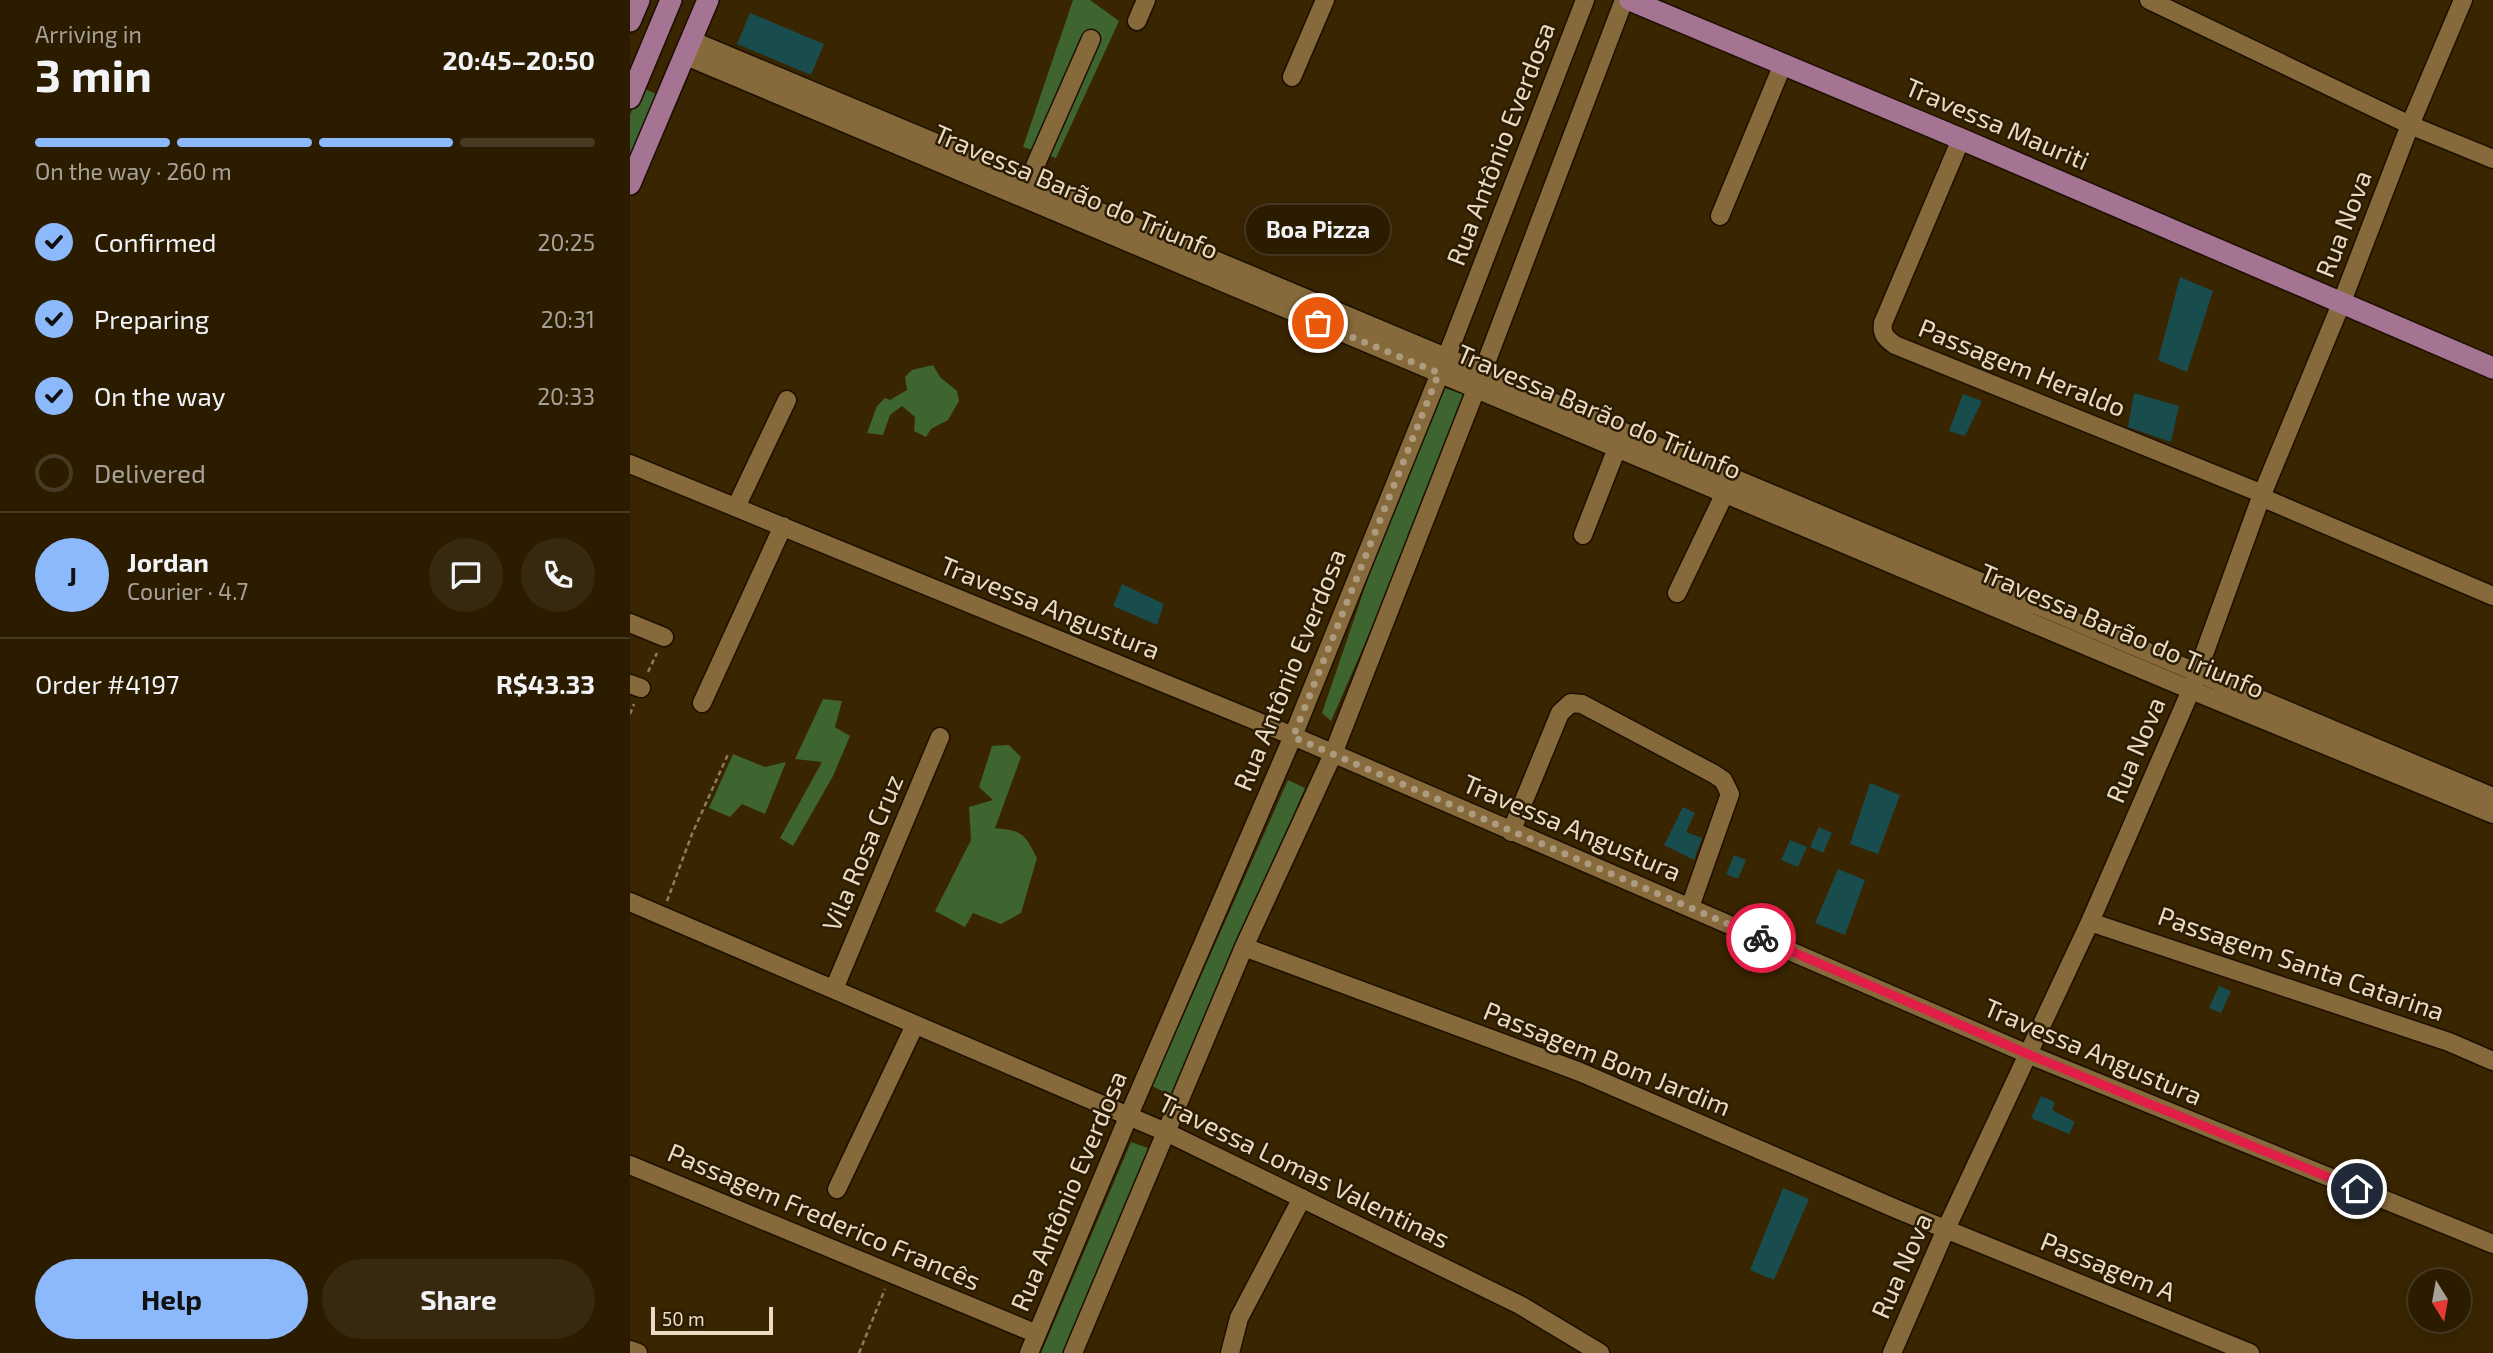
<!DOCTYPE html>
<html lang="en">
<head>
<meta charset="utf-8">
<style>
  :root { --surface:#2b1c00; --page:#37290f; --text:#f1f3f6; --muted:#a6a199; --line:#473a22; --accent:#8cb9fc }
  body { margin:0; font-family:"Exo 2",sans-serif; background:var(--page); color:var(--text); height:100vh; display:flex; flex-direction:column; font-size:26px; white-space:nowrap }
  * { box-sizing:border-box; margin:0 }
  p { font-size:23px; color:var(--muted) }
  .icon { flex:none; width:38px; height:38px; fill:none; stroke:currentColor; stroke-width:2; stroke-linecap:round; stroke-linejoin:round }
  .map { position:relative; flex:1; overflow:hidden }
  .details { display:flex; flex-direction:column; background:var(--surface); width:630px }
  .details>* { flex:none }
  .needle { width:46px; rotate:169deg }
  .fabs { position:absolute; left:1778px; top:1269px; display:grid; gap:14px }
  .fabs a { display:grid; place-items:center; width:63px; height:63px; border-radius:50%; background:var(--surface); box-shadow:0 7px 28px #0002,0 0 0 2px var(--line); font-size:35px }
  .scale { position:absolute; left:21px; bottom:18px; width:122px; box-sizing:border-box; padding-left:7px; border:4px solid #ebdbc3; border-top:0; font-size:19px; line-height:24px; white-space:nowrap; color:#ebdbc3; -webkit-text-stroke:5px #2b1c04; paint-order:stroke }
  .pin { position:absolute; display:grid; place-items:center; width:60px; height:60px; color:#fff; margin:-30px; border:4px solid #fff; border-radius:50%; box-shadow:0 2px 7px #0007 }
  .courier { position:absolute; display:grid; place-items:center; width:70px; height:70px; margin:-35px; border:5px solid #e11d48; border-radius:50%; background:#fff; color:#222; box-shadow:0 2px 9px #0007 }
  .bubble { position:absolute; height:49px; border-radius:24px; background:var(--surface); box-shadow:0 7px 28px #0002,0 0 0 2px var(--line); font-size:23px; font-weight:700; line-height:49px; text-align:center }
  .head em { font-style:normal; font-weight:700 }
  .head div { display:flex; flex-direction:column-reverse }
  .head { display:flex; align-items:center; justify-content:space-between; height:119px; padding:0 35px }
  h1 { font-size:46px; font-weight:700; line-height:52px }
  .bar { display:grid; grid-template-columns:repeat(4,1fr); gap:10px 7px; align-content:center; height:84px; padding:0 35px }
  .bar i { height:9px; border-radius:5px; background:var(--line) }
  .bar .active { background:var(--accent) }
  .bar p { grid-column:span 4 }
  .line { display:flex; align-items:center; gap:18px; padding:0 35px; border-top:2px solid var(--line) }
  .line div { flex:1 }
  .round { display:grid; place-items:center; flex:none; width:74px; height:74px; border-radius:37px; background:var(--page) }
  ol { padding:0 35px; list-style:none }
  li { display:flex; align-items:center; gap:21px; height:77px }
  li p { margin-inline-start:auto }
  li .icon { padding:7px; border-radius:50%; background:var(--accent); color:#111; stroke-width:4 }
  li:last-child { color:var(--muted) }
  li i { width:38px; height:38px; border:4px solid var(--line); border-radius:50% }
  .cta { display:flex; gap:14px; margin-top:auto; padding:14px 35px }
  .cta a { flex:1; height:80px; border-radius:42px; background:var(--accent); color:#111; font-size:28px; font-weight:700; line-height:80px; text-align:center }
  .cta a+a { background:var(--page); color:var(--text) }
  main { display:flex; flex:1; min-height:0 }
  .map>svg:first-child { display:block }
</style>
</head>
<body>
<main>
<section class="details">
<div class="head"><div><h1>3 min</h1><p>Arriving in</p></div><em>20:45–20:50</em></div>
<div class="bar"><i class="active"></i><i class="active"></i><i class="active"></i><i></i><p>On the way · 260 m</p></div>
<ol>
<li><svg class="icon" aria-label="check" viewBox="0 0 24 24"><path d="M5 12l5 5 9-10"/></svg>Confirmed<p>20:25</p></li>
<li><svg class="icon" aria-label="check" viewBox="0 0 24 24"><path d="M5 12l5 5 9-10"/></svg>Preparing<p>20:31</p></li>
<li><svg class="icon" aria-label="check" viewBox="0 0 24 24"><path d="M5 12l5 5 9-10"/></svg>On the way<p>20:33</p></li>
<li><i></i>Delivered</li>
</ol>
<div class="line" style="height:126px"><b class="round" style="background:var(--accent);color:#111">J</b><div><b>Jordan</b><p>Courier · 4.7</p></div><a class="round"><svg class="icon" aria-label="chat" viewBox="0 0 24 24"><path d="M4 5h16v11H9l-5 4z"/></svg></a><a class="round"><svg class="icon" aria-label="phone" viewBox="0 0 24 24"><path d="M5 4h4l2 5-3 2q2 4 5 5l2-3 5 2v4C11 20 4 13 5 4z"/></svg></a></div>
<div class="line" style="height:91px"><div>Order #4197</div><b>R$43.33</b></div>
<div class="cta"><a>Help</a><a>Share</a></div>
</section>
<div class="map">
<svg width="1863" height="1353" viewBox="0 0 1863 1353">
  <rect width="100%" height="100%" fill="#392500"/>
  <path fill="#3e6430" d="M443 0H460L489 21 426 158 393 147Z
    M11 87 32 97 0 171V115Z
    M303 365 310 377 327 391 329 401 318 420 301 429 296 437 284 431 285 417 272 406 260 415 253 435 237 433 247 406 255 398 260 400 277 390 275 377 282 370Z
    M804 385 843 397 701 721 692 713Z
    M193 699 212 701 205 727 220 736 203 776 163 846 150 838 192 762 165 759Z
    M379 745 391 757 365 828C393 831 394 833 407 858L391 913 371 924 343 913 335 927 305 911 341 840 339 807 363 800 349 787 362 746Z
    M103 754 135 767 156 762 135 814 112 804 100 817 79 808Z
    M658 780 675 788 544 1097 522 1086Z
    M501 1142 521 1149 433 1353H411Z"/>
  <path fill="#184c4d" d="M120 13 194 44 181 75 107 44Z
    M1550 277 1583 291 1557 372 1528 360Z
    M1504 393 1549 406 1541 442 1498 427Z
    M1333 394 1352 401 1335 436 1319 431Z
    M492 584 534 604 527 625 483 606Z
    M1240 783 1270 795 1248 854 1220 844Z
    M1053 807 1065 813 1056 832 1072 838 1064 860 1034 845Z
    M1189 827 1202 833 1193 853 1180 847Z
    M1160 840 1177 847 1168 867 1151 860Z
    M1104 855 1116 860 1108 879 1096 874Z
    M1208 869 1235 880 1215 935 1185 923Z
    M1589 986 1601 991 1591 1013 1579 1008Z
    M1411 1096 1425 1102 1422 1110 1445 1122 1439 1134 1401 1118Z
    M1153 1188 1179 1199 1144 1280 1120 1270Z"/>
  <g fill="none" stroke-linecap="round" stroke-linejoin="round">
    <g stroke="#1c0f00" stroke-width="21">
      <path id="minor" d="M1519 0 1780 125 1863 159
        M507 21 516 0
        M61 40 1863 797
        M56 56 1561 690 1863 814
        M662 77 695 0
        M1331 139 1253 323C1251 335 1257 339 1265 345L1633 494
        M398 182 461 39
        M1090 216 1153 64
        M0 464 663 736 1400 1055 1863 1244
        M1631 497 1863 596
        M106 507 157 400
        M953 535 987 448
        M1047 593 1095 493
        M0 623 34 637
        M0 684 11 688
        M72 703 153 526
        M881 832 930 713 941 703 952 704 1084 774 1093 780 1100 794 1060 907
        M0 902 538 1133 890 1305 970 1353
        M1460 922 1819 1042 1863 1061
        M614 947 950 1072 1271 1211 1620 1353
        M204 989 310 737
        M0 1165 407 1334
        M207 1189 285 1025
        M0 1350 8 1353
        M399 1353 499 1115 663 736 817 356 955 0
        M443 1353 614 947 703 754 843 397 994 0
        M600 1353 609 1318 672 1198
        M1262 1353 1316 1229 1460 922 1561 690 1631 497 1711 304 1780 125 1833 0"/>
    </g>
    <g stroke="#1c0f00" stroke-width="24">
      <path id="major" d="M1000 0 1331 139 1863 368
        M0 21 9 0
        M0 98 41 0
        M0 184 78 0"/>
    </g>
    <path stroke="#8e7c5d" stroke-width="2.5" stroke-dasharray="5 3.5" stroke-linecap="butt" d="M18 672 27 653
      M0 714 4 704
      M37 901 62 834 99 752
      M229 1353 255 1289"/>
    <use href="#minor" stroke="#876a3b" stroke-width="18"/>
    <use href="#major" stroke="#a57493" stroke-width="21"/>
  </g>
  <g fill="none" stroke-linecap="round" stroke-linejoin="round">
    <path stroke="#ad9b7f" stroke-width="7" stroke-dasharray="0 12.6" d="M688 323 809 373 663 737 1131 938"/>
    <path stroke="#e11d48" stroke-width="9" d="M1131 938 1400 1055 1727 1189"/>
  </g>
  <g text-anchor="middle" stroke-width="5" stroke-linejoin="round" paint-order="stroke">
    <g font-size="26" fill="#ebdbc3" stroke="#2b1c04">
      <text transform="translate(1367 124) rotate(23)" y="9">Travessa Mauriti</text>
      <text transform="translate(871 144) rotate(-69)" y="9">Rua Antônio Everdosa</text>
      <text transform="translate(446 192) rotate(23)" y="9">Travessa Barão do Triunfo</text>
      <text transform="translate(1714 224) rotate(-69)" y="9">Rua Nova</text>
      <text transform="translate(1392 368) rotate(22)" y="9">Passagem Heraldo</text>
      <text transform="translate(969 412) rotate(23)" y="9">Travessa Barão do Triunfo</text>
      <text transform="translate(420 608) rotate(22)" y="9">Travessa Angustura</text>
      <text transform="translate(1492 631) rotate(23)" y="9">Travessa Barão do Triunfo</text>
      <text transform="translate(660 670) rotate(-68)" y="9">Rua Antônio Everdosa</text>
      <text transform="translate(1506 750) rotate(-67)" y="9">Rua Nova</text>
      <text transform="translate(942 828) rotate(23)" y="9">Travessa Angustura</text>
      <text transform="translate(233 853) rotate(-67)" y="9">Vila Rosa Cruz</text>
      <text transform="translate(1671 964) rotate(19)" y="9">Passagem Santa Catarina</text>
      <text transform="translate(1463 1052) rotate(23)" y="9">Travessa Angustura</text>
      <text transform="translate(977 1059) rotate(22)" y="9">Passagem Bom Jardim</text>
      <text transform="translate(674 1171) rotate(26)" y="9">Travessa Lomas Valentinas</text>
      <text transform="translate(439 1191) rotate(-67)" y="9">Rua Antônio Everdosa</text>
      <text transform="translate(194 1217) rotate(23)" y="9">Passagem Frederico Francês</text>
      <text transform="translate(1272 1266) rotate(-66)" y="9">Rua Nova</text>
      <text transform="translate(1478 1267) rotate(22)" y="9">Passagem A</text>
    </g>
  </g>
</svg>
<div class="fabs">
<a><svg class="needle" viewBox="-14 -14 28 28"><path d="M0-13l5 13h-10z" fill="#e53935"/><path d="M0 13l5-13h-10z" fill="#a6a199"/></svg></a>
</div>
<div class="scale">50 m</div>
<div class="pin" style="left:688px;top:323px;background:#ea580c"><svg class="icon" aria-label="bag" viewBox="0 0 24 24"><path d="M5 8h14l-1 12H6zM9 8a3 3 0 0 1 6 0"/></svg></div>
<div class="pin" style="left:1727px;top:1189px;background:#1f2937"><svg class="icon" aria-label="home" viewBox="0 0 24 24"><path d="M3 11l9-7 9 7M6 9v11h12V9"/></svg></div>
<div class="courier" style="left:1131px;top:938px"><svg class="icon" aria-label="bike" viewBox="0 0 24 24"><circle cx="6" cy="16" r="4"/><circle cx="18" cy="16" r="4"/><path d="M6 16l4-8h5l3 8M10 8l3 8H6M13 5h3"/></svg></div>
<div class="bubble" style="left:616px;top:205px;width:144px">Boa Pizza</div>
</div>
</main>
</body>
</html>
